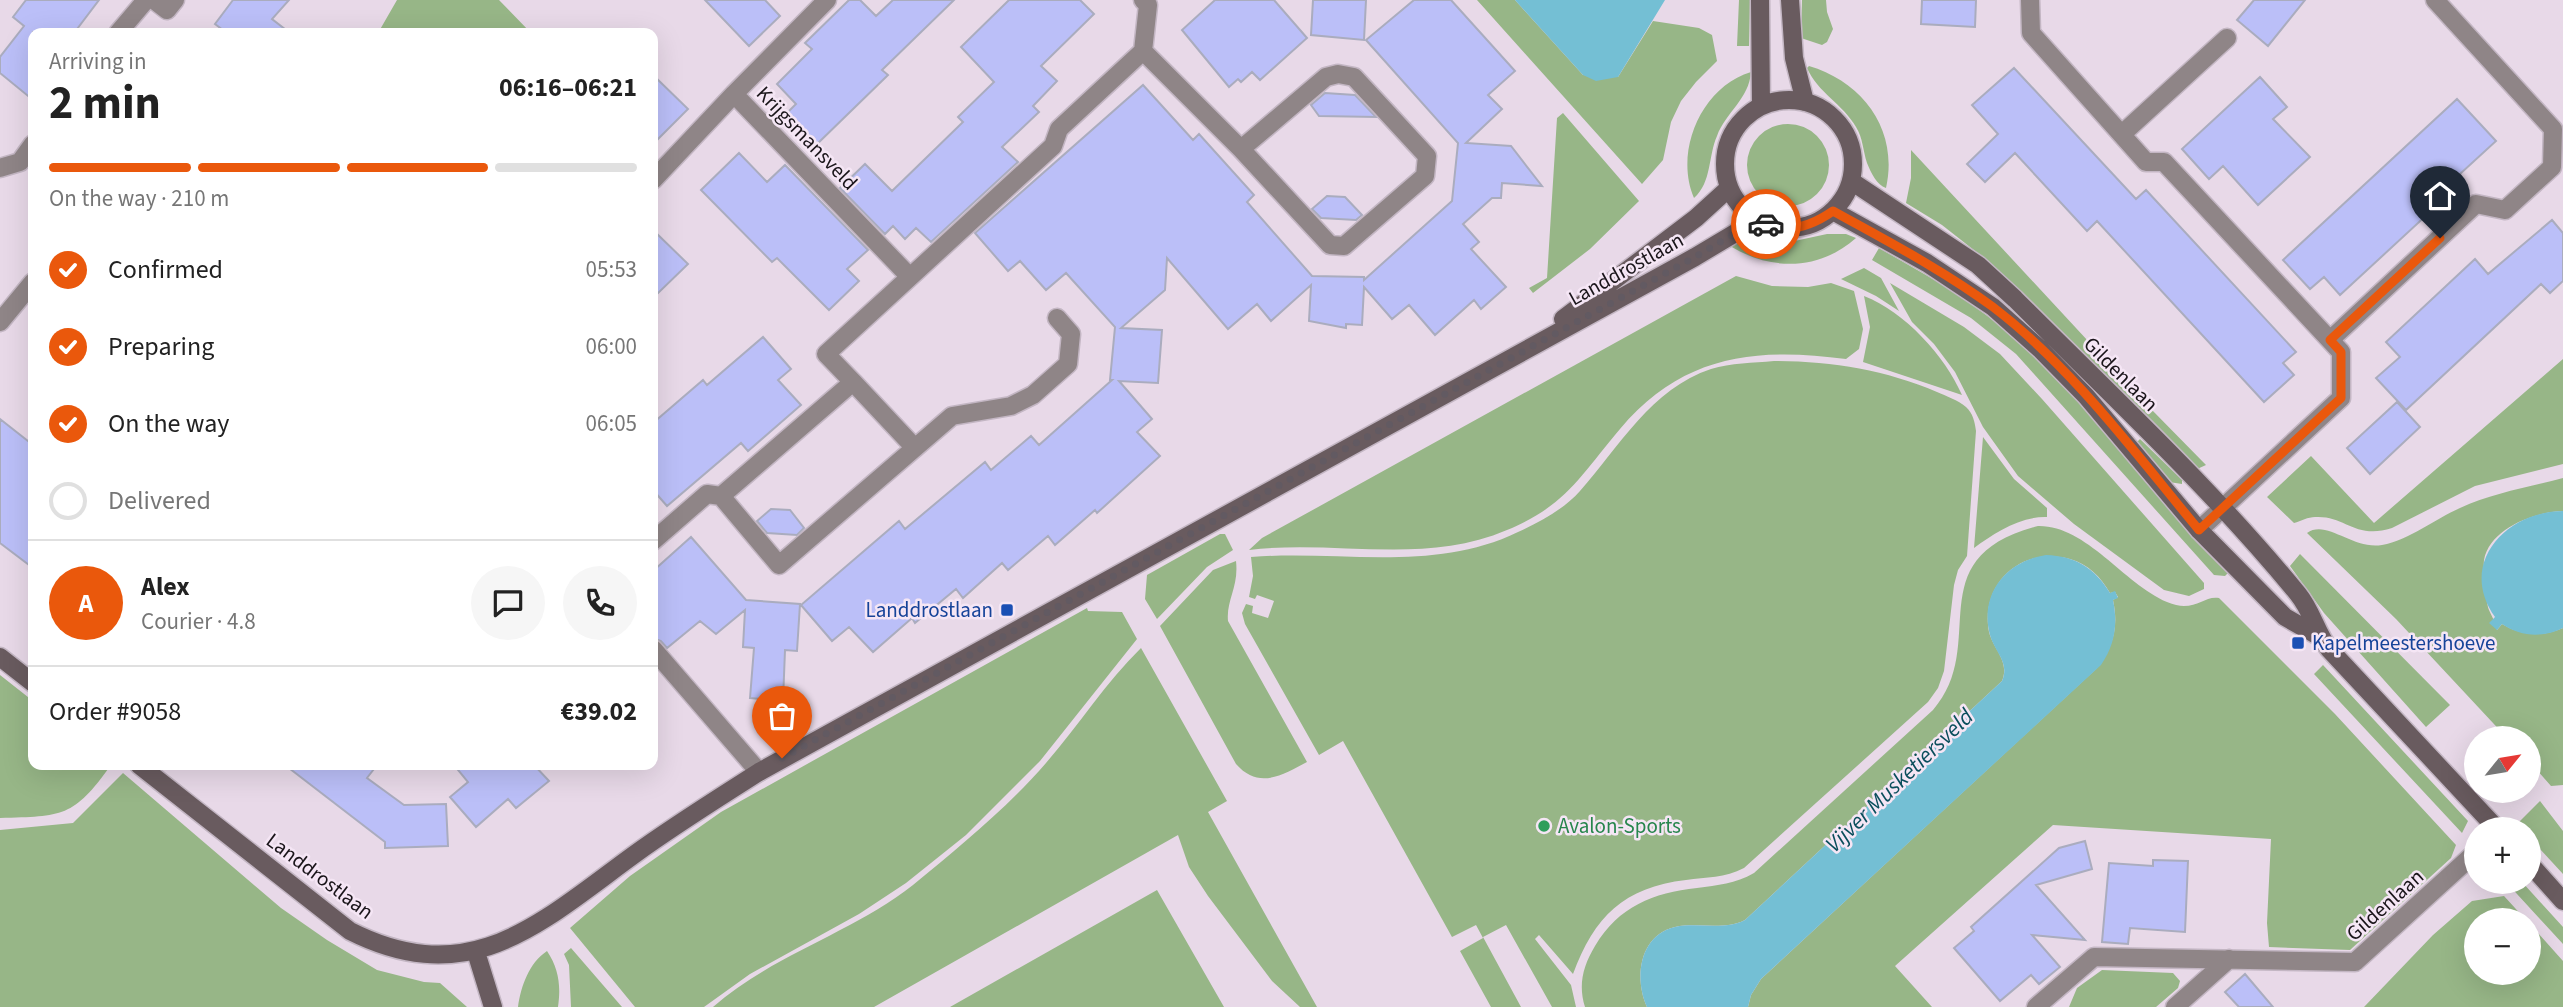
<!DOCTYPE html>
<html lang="en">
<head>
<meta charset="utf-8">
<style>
  :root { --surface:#fff; --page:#f6f6f6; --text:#222; --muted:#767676; --line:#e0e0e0; --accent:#ea580c }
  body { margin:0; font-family:"Source Sans 3",sans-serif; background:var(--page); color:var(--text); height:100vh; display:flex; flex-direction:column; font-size:26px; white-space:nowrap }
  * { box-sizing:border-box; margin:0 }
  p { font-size:23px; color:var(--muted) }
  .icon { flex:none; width:38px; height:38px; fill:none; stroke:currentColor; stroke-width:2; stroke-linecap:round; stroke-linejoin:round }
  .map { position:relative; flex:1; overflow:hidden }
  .panel { position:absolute; left:28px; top:28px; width:630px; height:742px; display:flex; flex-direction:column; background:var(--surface); border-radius:14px; box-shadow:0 7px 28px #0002 }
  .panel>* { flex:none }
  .needle { width:46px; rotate:60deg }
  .tools { position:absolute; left:2464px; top:726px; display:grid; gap:14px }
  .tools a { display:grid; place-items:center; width:77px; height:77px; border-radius:50%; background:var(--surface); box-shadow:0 7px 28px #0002; font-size:35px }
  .pin { position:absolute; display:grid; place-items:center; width:60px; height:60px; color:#fff; margin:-72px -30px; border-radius:50% 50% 50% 0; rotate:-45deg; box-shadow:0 0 7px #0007 }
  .pin .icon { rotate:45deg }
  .courier { position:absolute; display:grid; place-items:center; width:70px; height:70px; margin:-35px; border:5px solid #ea580c; border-radius:50%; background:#fff; color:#222; box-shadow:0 2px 9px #0007 }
  .headline em { font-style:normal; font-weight:700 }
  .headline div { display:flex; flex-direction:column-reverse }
  .headline { display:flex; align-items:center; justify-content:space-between; height:119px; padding:0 21px }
  h1 { font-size:46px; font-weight:700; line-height:52px }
  .bar { display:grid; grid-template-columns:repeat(4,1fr); gap:10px 7px; align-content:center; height:84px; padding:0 21px }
  .bar i { height:9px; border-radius:5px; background:var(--line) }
  .bar .active { background:var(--accent) }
  .bar p { grid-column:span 4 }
  .line { display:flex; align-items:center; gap:18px; padding:0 21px; border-top:2px solid var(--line) }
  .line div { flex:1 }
  .round { display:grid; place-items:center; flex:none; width:74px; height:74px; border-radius:37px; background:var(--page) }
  ol { padding:0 21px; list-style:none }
  li { display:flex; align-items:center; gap:21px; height:77px }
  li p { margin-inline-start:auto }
  li .icon { padding:7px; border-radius:50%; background:var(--accent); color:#fff; stroke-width:4 }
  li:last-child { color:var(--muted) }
  li i { width:38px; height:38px; border:4px solid var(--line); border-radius:50% }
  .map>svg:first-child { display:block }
</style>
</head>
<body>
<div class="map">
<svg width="2563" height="1007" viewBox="0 0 2563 1007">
  <rect width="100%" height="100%" fill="#e8d9e8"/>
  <path fill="#97b687" d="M397 0H499L531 33H378Z
    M1477 0H1515L1583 75 1618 77 1653 21 1699 28 1712 35 1717 61 1696 82 1681 101 1671 122 1663 160 1642 184Z
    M1739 0H1750L1749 46H1737Z
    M1802 0H1826L1827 12 1833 29 1827 42 1822 45 1801 38Z
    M1809 66C1863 82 1899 130 1886 188 1877 185 1871 173 1867 163 1863 151 1863 138 1856 127 1843 104 1818 93 1807 68Z
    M1751 72C1749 99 1726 112 1717 136 1708 156 1712 182 1694 198 1674 152 1701 87 1751 72Z
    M1563 113 1639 201 1590 249 1533 293 1529 288 1547 278 1557 118Z
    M1747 165a41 41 0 1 1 82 0a41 41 0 1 1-82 0Z
    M1911 150 2151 409 2206 465 2195 470 1984 258 1942 225 1906 203 1911 178Z
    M1827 234H1846L1856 238C1819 271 1771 271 1730 246L1751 238 1790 242Z
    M1879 248 1952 290 2012 334 2054 375 2229 572 2225 576 2214 575 2016 354 1971 318 1872 260Z
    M1864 268 1881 278 1899 311 1876 296 1841 279Z
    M1736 276 1772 286 1808 287 1831 283 1854 291 1863 329 1859 349 1846 359C1755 347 1682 355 1620 429 1580 476 1567 505 1507 530 1423 566 1335 539 1249 550L1262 538Z
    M1890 283 1964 327 2000 354 2042 399 2204 583V589L2189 596 2164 590 2074 524 2018 476 1983 427 1955 372 1934 344 1912 322Z
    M1864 296C1905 312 1945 356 1962 395L1863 362 1870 327Z
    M2563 359V464L2475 486 2392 528C2355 540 2345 515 2315 517 2308 517 2301 521 2294 523L2267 497 2311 456 2374 523Z
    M1774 361C1830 361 1886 370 1937 392 1946 396 1958 400 1966 407 1973 413 1975 423 1976 431L1967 556 1958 570 1954 585 1944 671 1938 688 1928 702 1744 868C1725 878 1706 877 1686 880 1624 887 1594 917 1573 974L1539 935 1535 939 1571 985 1576 1007H1552L1506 925 1483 937 1521 1007H1491L1460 951 1483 938 1476 925 1452 937 1343 741 1319 755 1245 624 1242 613 1246 604 1253 606 1252 613 1268 618 1274 601 1257 595 1255 599 1249 597 1253 576 1251 557C1340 550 1434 573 1518 532 1540 522 1564 509 1580 491 1618 448 1652 388 1711 369 1731 363 1753 363 1774 361Z
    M1983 437 2014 479 2047 508V517C2021 516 1994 533 1974 548Z
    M2140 439 2182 480V484L2169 482 2136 443Z
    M2563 478V511C2535 512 2490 528 2484 560 2483 568 2486 603 2489 610 2492 617 2495 621 2497 630L2502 624C2522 636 2542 637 2563 628V785L2551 786 2529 761V738H2507L2396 619 2307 533C2327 519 2352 550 2382 545 2409 540 2435 519 2460 508 2492 493 2529 487 2563 478Z
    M2038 526C2086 525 2123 583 2167 602 2194 614 2203 595 2219 598L2335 714 2456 845 2451 858 2350 950 2269 947 2267 923 2271 839 2053 825 1895 966 1932 1007H1748L1751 995 1761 979 2096 669C2113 647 2119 628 2113 600L2118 597 2115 592 2110 593C2101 577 2088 564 2070 559 2025 546 1984 579 1988 625 1989 647 2011 659 2002 681L1745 920C1723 931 1698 922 1675 927 1639 935 1634 979 1647 1007H1585C1578 985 1583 966 1595 946 1619 906 1653 893 1697 888 1718 885 1735 884 1754 873L1933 710C1991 644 1915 558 2038 526Z
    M1220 534H1225L1233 550 1207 567 1157 619 1145 599 1147 575Z
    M2300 554 2450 705 2426 727 2324 613 2290 566Z
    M1236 561C1239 587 1226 600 1228 621L1307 762C1282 775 1259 790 1236 764L1160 626 1213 570Z
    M1087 608 1088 611 1122 612 1137 639 1040 761 966 835 906 883 859 914 750 974 704 1007H635L570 928 630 876 721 812Z
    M1141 648 1227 801 1208 812 1317 1007H1300L1272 981 1208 896 1189 867 1178 835 874 1007H713C772 955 852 933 913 885 959 847 1007 808 1046 763 1079 725 1106 682 1141 648Z
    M2323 665 2468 821 2462 833 2314 674Z
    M0 675 33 701V765H111C73 818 63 816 0 818Z
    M123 773 281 908 327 940 377 970 424 982 440 983 467 1007H0V830L73 823Z
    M2540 801 2563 831V874L2529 837V830L2522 829 2517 824Z
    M2506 882H2522L2563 927V944Z
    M1157 890 1224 1007H950Z
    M2504 896 2526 920H2476V973H2529V923L2563 961V1007H2364L2433 935 2472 901Z
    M571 948 622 1007H571L569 965 564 954Z
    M547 951C559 969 561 986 558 1007H518C521 986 529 963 547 951Z
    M2102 970 2173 973 2180 981 2178 988 2156 1007H2069L2077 988Z"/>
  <path fill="#74bfd4" d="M1515 0H1665L1618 77 1596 81 1583 75Z
    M2563 511V628C2543 638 2521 637 2502 624L2497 630 2489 623 2495 617C2457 564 2506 511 2563 511Z
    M2046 555C2075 556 2095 568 2110 593L2115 591 2118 598 2113 600C2118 624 2115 645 2101 665L1761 979 1751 995 1748 1007H1647C1634 979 1639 935 1675 927 1698 922 1723 931 1745 920L2002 681C2010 662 1995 653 1990 635 1979 594 2006 561 2046 555Z"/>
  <path fill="#bbbff8" stroke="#aaacbe" stroke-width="2" d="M26 0H99L74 33 33 32V100L0 73V57L24 26 13 17Z
    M233 0H289L272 19 290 33H227L215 24Z
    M705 0H765L780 16 749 46Z
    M849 0H860L876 16 893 0H954L882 70 888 75 815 146 785 115 796 104 777 84 812 49 805 43Z
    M1009 0H1080L1094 14 1041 66 1057 81 1033 106 1039 112 1002 147 1018 162 931 242 916 228 905 239 893 226 885 234 840 188 865 164 892 191 963 122 958 117 994 82 961 47Z
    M1215 0H1274L1307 38 1260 80 1252 72 1241 82 1238 79 1229 87 1182 30Z
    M1313 0H1366L1364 40 1311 35Z
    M1414 0H1451L1515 71 1488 95 1502 109 1466 143 1511 146 1542 186 1502 183 1501 198H1492L1463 224 1479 242 1471 249 1506 287 1481 309 1474 300 1435 335 1409 305 1392 319 1364 287 1362 325 1346 324V328L1309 321 1311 285 1271 321 1257 304 1228 329 1167 258 1165 290 1121 328 1162 330 1158 383 1119 381 1152 419 1137 432 1160 456 1097 513 1095 510 1055 545 1048 536 1008 570 1002 563 963 598 956 589 915 623 912 618 873 652 849 627 832 641 801 605 899 521 905 529 985 462 991 470 1031 436 1039 445 1112 380H1110L1115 327 1066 273 1046 290 1020 261 1008 271 975 233 1143 85 1193 140 1199 134 1254 195 1247 202 1312 276 1364 277V280L1452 201 1458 143 1366 40Z
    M1922 0H1976L1975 27 1921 24Z
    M2254 0H2305L2268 46 2237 20Z
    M2014 68 2136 199 2146 190 2296 352 2283 363 2294 375 2264 402 2097 221 2087 231 2015 153 1985 182 1967 164 1998 134 1972 105Z
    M653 75 688 109 653 144Z
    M2260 77 2287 107 2273 119 2310 157 2258 205 2223 166 2209 179 2182 149Z
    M1325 93 1355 95 1376 117 1319 116 1311 105Z
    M2457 99 2496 141 2425 206 2430 212 2340 295 2324 277 2310 289 2283 260Z
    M739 153 767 182 785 165 868 250 847 269 859 281 829 310 777 258 772 262 701 190Z
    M1327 196 1345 197 1362 215 1356 220 1321 218 1312 209Z
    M2552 220 2563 233V281L2550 293 2541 284 2406 410 2376 378 2400 357 2386 342 2475 259 2488 274Z
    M653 230 688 264 653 298Z
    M763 337 791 369 778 380 801 405 748 451 741 443 667 506 653 490V423L703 380 707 385Z
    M2397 402 2420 427 2370 474 2347 448Z
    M0 419 33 445V568L0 543Z
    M771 509 790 510 804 528 797 535 767 533 757 521Z
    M691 537 746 600 800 604 797 651 785 650 783 701 750 698 754 648 743 647 745 610 716 634 700 621 667 648 661 641 653 638V571Z
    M285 765H377L367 778 404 805 446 804 448 846 385 848V842Z
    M454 765H534L549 781 516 808 508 799 476 827 450 797 468 782Z
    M2085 841 2092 869 2036 885 2085 940 2032 935 2060 967 2039 984 2031 975 2000 1001 1954 948 1974 931 1971 927 2059 848Z
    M2153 860 2188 861 2185 932 2130 928 2128 944 2102 942 2109 863 2153 866Z
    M2245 974 2273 1007H2239L2225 992Z"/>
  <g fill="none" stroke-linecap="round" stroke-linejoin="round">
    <g stroke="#c3b6c3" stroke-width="21">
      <path id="street" d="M154 0 167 10 175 0
        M827 0 734 94 910 277
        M1143 0 1148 5 1143 51 1241 149 1330 245 1344 246 1425 176 1427 156 1354 77 1338 74 1326 77 1241 149
        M2030 0 2031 33 2146 162H2164L2341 352V398L2199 530
        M118 33 146 0
        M2122 134 2227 38
        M0 168 20 162 33 144
        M653 180 734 94
        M0 322 33 282
        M2330 340 2476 204 2505 210 2552 167 2553 129 2435 0
        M853 382 915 448
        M721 496 779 565 952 416 1011 406 1033 395 1068 364 1071 334 1057 318
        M653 541 707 494 721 496 853 382 826 354 1053 146 1059 129 1143 51
        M653 649 759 772
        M2036 1007 2094 957 2355 962 2476 852
        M2175 1007 2229 959"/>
    </g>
    <g stroke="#c3b6c3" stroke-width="21">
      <path id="secondary" d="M1760 0 1761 106
        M1790 0 1794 58 1805 102
        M1725 164a64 64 0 1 1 128 0a64 64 0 1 1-128 0Z
        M1851 181 1978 265 2015 299C2111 395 2212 489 2298 594 2312 611 2316 632 2329 649L2498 830
        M1833 211 1927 263 1993 307 2040 349 2086 396 2199 530 2285 617 2320 637
        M1563 319 1696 218 1729 188
        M0 657 33 683
        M139 765 350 931C471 992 540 923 635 854 675 825 717 799 759 772L1695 257 1757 220
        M2529 863 2563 901
        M476 952 493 1007"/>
    </g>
    <use href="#street" stroke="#8f8587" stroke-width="18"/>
    <use href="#secondary" stroke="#695b5f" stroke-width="18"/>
  </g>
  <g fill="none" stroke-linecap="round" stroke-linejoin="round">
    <path stroke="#625a62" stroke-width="7" stroke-dasharray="0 12.6" d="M782 758 1695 257 1757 220 1766 224"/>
    <path stroke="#ea580c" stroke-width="9" d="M1766 224C1790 234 1813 225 1833 211 1887 241 1943 270 1993 307 2073 368 2135 453 2199 530L2341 398V352L2330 340 2440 238"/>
  </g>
  <g fill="#1a4fb4" stroke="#f5e6f5" stroke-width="2.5">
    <rect x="1000" y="603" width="14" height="14" rx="3.5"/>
    <rect x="2291" y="636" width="14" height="14" rx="3.5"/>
  </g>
  <circle fill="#2e9e5b" stroke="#f5e6f5" stroke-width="2.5" cx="1544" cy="826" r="7"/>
  <g text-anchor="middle" stroke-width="5" stroke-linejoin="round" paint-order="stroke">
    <g font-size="21" fill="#1a151a" stroke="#f5e6f5">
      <text transform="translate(807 138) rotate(46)" y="7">Krijgsmansveld</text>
      <text transform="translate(1626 269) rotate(-29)" y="7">Landdrostlaan</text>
      <text transform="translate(2121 374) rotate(45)" y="7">Gildenlaan</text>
      <text transform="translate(320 876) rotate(37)" y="7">Landdrostlaan</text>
      <text transform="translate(2385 905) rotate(-42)" y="7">Gildenlaan</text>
    </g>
    <g font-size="21" fill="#164399" stroke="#f5e6f5" text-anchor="end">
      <text x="993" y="617">Landdrostlaan</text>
      <text x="2312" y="650" text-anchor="start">Kapelmeestershoeve</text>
    </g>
    <g font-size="21" fill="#27864d" stroke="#f5e6f5" text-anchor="start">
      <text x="1558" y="833">Avalon-Sports</text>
    </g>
    <g font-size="23" font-style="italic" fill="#0a4e5c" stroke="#f5e6f5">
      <text transform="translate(1899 780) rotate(-44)" y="8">Vijver Musketiersveld</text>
    </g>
  </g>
</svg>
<div class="tools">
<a><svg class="needle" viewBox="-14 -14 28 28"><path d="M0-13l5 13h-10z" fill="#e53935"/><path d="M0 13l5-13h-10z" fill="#767676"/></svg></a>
<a>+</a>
<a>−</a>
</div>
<div class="pin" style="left:782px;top:758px;background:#ea580c"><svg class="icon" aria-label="bag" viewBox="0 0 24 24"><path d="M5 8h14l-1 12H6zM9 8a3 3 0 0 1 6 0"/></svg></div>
<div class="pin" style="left:2440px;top:238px;background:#1f2937"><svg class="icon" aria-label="home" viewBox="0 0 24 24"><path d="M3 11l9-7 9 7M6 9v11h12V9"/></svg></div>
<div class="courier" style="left:1766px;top:224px"><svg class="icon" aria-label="car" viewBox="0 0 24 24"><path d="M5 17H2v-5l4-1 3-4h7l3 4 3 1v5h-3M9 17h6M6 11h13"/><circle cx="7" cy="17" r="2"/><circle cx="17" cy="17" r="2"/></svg></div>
<section class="panel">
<div class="headline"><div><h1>2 min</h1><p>Arriving in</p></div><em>06:16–06:21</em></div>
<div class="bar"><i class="active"></i><i class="active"></i><i class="active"></i><i></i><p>On the way · 210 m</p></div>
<ol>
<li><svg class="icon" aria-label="check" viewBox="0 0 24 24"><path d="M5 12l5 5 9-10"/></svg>Confirmed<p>05:53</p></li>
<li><svg class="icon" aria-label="check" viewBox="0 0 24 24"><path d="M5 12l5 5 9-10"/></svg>Preparing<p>06:00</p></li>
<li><svg class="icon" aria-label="check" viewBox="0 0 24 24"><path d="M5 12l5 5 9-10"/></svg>On the way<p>06:05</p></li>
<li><i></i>Delivered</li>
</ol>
<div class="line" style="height:126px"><b class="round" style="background:var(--accent);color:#fff">A</b><div><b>Alex</b><p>Courier · 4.8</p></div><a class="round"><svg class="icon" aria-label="chat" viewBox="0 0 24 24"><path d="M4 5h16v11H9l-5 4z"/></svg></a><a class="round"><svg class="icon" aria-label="phone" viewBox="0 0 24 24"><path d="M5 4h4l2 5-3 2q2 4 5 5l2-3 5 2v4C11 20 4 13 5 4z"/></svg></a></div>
<div class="line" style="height:91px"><div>Order #9058</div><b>€39.02</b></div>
</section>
</div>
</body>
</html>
